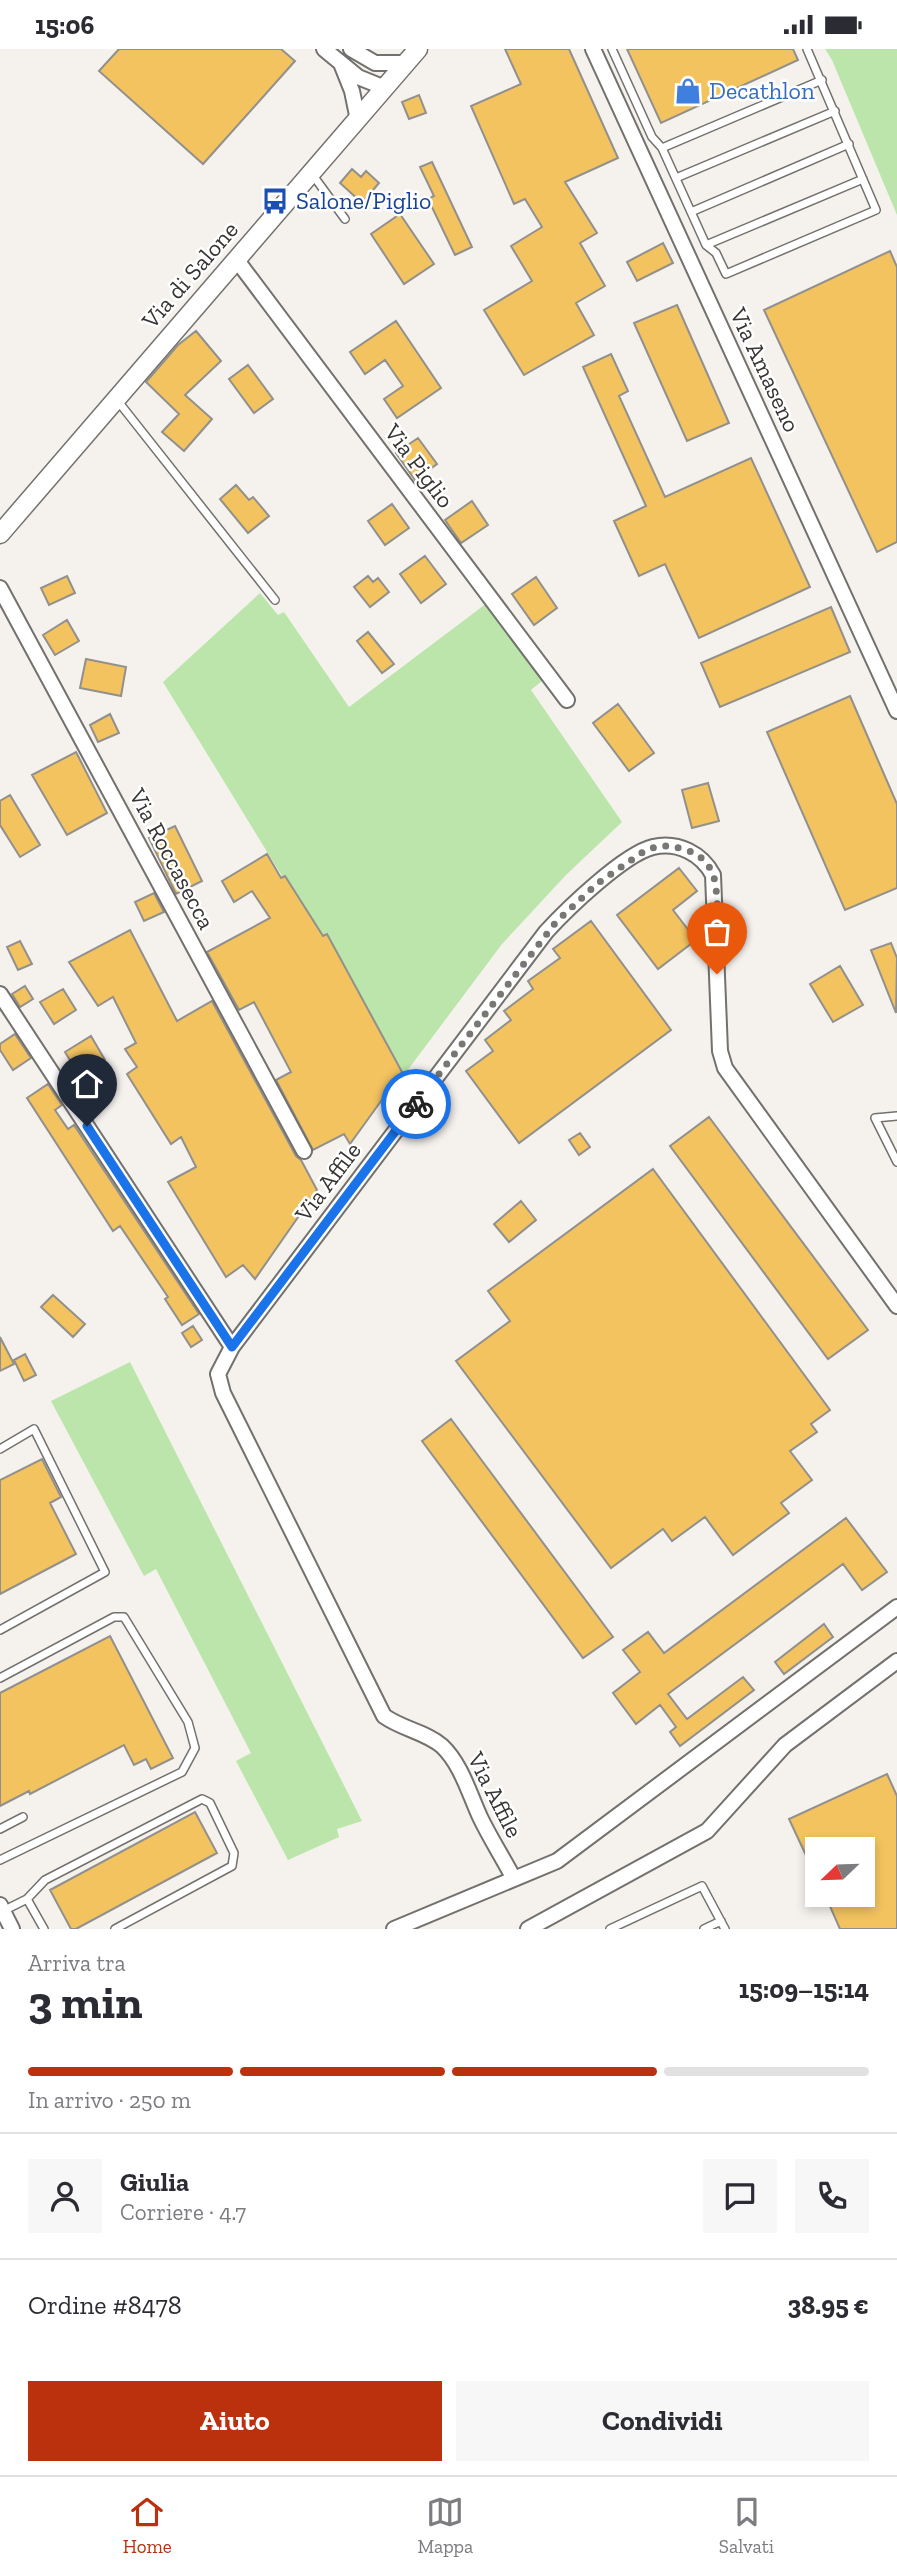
<!DOCTYPE html>
<html lang="it">
<head>
<meta charset="utf-8">
<style>
  :root { --surface:#fff; --page:#f7f7f7; --text:#2b2b33; --muted:#7c7c81; --line:#e1e1e2; --accent:#bb300d }
  body { margin:0; font-family:"Zilla Slab",serif; background:var(--page); color:var(--text); height:100vh; display:flex; flex-direction:column; font-size:26px; white-space:nowrap }
  * { box-sizing:border-box; margin:0 }
  p { font-size:23px; color:var(--muted) }
  .icon { flex:none; width:38px; height:38px; fill:none; stroke:currentColor; stroke-width:2; stroke-linecap:round; stroke-linejoin:round }
  .map { position:relative; height:1880px; overflow:hidden }
  .drawer { display:flex; flex-direction:column; background:var(--surface); flex:1 }
  .drawer>* { flex:none }
  .needle { width:46px; rotate:247deg }
  .fabs { position:absolute; left:805px; top:1788px; display:grid; gap:14px }
  .fabs a { display:grid; place-items:center; width:70px; height:70px; border-radius:0px; background:var(--surface); box-shadow:0 4px 10px #0003; font-size:35px }
  .pin { position:absolute; display:grid; place-items:center; width:60px; height:60px; color:#fff; margin:-72px -30px; border-radius:50% 50% 50% 0; rotate:-45deg; box-shadow:0 0 7px #0007 }
  .pin .icon { rotate:45deg }
  .courier { position:absolute; display:grid; place-items:center; width:70px; height:70px; margin:-35px; border:5px solid #1a73e8; border-radius:50%; background:#fff; color:#222; box-shadow:0 2px 9px #0007 }
  .summary em { font-style:normal; font-weight:700 }
  .summary div { display:flex; flex-direction:column-reverse }
  .summary { display:flex; align-items:center; justify-content:space-between; height:119px; padding:0 28px }
  h1 { font-size:46px; font-weight:700; line-height:52px }
  .bar { display:grid; grid-template-columns:repeat(4,1fr); gap:10px 7px; align-content:center; height:84px; padding:0 28px }
  .bar i { height:9px; border-radius:5px; background:var(--line) }
  .bar .selected { background:var(--accent) }
  .bar p { grid-column:span 4 }
  .line { display:flex; align-items:center; gap:18px; padding:0 28px; border-top:2px solid var(--line) }
  .line div { flex:1 }
  .round { display:grid; place-items:center; flex:none; width:74px; height:74px; border-radius:0px; background:var(--page) }
  .primary-button { display:flex; gap:14px; margin-top:auto; padding:14px 28px }
  .primary-button a { flex:1; height:80px; border-radius:0px; background:var(--accent); color:#fff; font-size:28px; font-weight:700; line-height:80px; text-align:center }
  .primary-button a+a { background:var(--page); color:var(--text) }
  .status { display:flex; justify-content:space-between; align-items:center; height:49px; padding:0 35px; background:var(--surface); direction:ltr }
  .status svg { height:19px; fill:currentColor }
  .dock { display:flex; justify-content:space-around; align-items:center; height:98px; border-top:2px solid var(--line); background:var(--surface); font-size:19px; color:var(--muted) }
  .dock a { display:grid; justify-items:center; gap:4px }
  .dock .selected { color:var(--accent) }
  .map>svg:first-child { display:block }
</style>
</head>
<body>
<div class="status"><b>15:06</b><svg viewBox="0 0 49 12"><path d="M0 12V9h3v3zM5 12V6h3v6zM10 12V3h3v9zM15 12V0h3v12zM26 1h20v11H26zM47 4h2v5h-2z"/></svg></div>
<div class="map">
<svg width="897" height="1880" viewBox="0 0 897 1880">
  <rect width="100%" height="100%" fill="#f5f2ee"/>
  <path fill="#bbe5aa" d="M825 0H897V166L832 11Z
    M260 544 278 566 284 563 349 658 491 551 548 627 531 641 622 773 566 826 502 895 404 1026 163 633Z
    M130 1313 362 1772 337 1780 339 1788 288 1811 236 1712 251 1704 156 1520 144 1527 51 1352Z"/>
  <path fill="#f3c35f" stroke="#92908c" stroke-width="2" d="M119 0H281L295 12 203 115 99 22Z
    M505 0H569L618 109 565 133 597 184 580 194 605 237 576 254 594 286 524 326 484 261 532 232 511 197 542 178 525 150 514 155 471 57 521 35Z
    M627 0H793L798 11 661 74Z
    M419 46 426 64 409 70 402 53Z
    M432 113 472 198 455 206 428 150 434 147 420 118Z
    M352 120 361 128 366 122 379 134 362 154 340 134Z
    M400 165 434 215 404 235 371 185Z
    M663 194 673 214 637 232 627 213Z
    M890 202 897 218V493L877 503 764 261Z
    M677 256 729 374 687 392 634 274Z
    M396 272 441 339 397 369 384 350 403 337 385 311 365 325 350 303Z
    M196 282 221 312 185 346 212 370 184 402 162 383 179 365 146 333 178 296Z
    M611 305 628 342 619 347 665 448 751 409 810 538 699 589 665 515 639 527 614 472 646 457 583 318Z
    M248 316 273 350 254 364 229 330Z
    M418 389 437 415 415 431 396 404Z
    M236 436 249 451 253 448 269 467 248 484 220 450Z
    M472 452 488 476 461 494 445 471Z
    M392 455 409 479 385 496 368 472Z
    M425 507 446 535 421 554 400 525Z
    M67 527 75 544 49 556 41 539Z
    M368 527 373 533 378 529 389 543 370 558 354 538Z
    M536 528 557 559 534 576 512 545Z
    M831 558 850 603 720 658 701 614Z
    M67 571 79 592 55 606 43 586Z
    M368 583 394 615 382 624 357 592Z
    M86 610 126 618 121 647 80 639Z
    M850 647 897 755V839L845 861 767 683Z
    M618 655 654 704 629 722 593 674Z
    M110 665 119 684 98 693 90 676Z
    M76 703 107 764 67 786 32 726Z
    M708 734 719 772 692 779 682 741Z
    M10 746 40 796 20 808 0 776V752Z
    M175 777 202 832 176 845 149 789Z
    M267 805 281 829 285 827 323 887 327 885 402 1023 350 1095 344 1085 313 1101 276 1031 291 1023 254 953 239 961 207 903 270 869 252 842 234 853 222 832Z
    M679 819 697 842 673 861 696 891 658 920 617 866Z
    M154 844 164 863 144 872 135 853Z
    M591 872 671 981 519 1094 466 1022 493 1002 485 991 511 971 504 962 533 940 528 932 560 909 553 900Z
    M130 881 177 972 212 952 296 1107 301 1111 317 1141 255 1230 243 1216 226 1228 168 1133 196 1118 181 1088 171 1095 127 1025 137 1018 125 1000 136 994 113 948 98 957 69 913Z
    M20 892 32 915 18 921 7 898Z
    M891 894 897 909 896 964 871 901Z
    M840 917 863 956 833 973 810 935Z
    M25 937 33 950 20 958 12 945Z
    M63 940 76 961 54 975 40 953Z
    M15 985 31 1009 13 1021 0 1001V995Z
    M91 987 105 1011 79 1026 65 1003Z
    M48 1035 62 1056 55 1061 68 1080 74 1076 199 1265 182 1276 165 1250 168 1248 120 1177 113 1182 27 1049Z
    M709 1068 868 1281 828 1310 670 1097Z
    M580 1084 590 1098 579 1106 569 1091Z
    M653 1120 830 1361 811 1375 817 1383 790 1402 812 1431 781 1454 789 1464 733 1506 705 1468 672 1492 663 1480 611 1519 456 1312 510 1272 488 1242Z
    M521 1152 536 1171 509 1193 494 1175Z
    M53 1246 85 1275 73 1288 41 1258Z
    M193 1277 202 1291 191 1298 182 1284Z
    M0 1288 14 1315 0 1322Z
    M25 1305 36 1326 24 1332 14 1311Z
    M451 1370 613 1588 583 1609 422 1392Z
    M42 1410 61 1448 50 1454 76 1505 0 1545V1431Z
    M846 1469 887 1523 862 1541 843 1515 668 1645 687 1670 743 1628 754 1641 680 1697 670 1683 676 1678 660 1656 636 1675 613 1644 640 1623 623 1601 648 1583 664 1604Z
    M824 1575 833 1588 784 1625 775 1613Z
    M110 1587 173 1709 151 1720 146 1710 134 1716 124 1696 30 1745 29 1742 0 1757V1644Z
    M887 1725 897 1747V1880H840L825 1846H863V1801H817V1830L789 1770Z
    M195 1763 217 1804 76 1880H71L50 1841Z"/>
  <g fill="none" stroke-linecap="round" stroke-linejoin="round">
    <g stroke="#73716d" stroke-width="10">
      <path id="service" d="M612 0 652 88 662 99 706 196 716 204 726 225 876 161 807 0
        M662 99 822 31
        M312 125 345 170
        M676 129 835 62
        M691 163 849 95
        M706 196 863 130
        M117 351 275 551
        M897 1067 875 1069 897 1113
        M0 1400 34 1380 105 1523 0 1581
        M0 1629 114 1568H124L188 1673 195 1699 182 1723 0 1811
        M0 1780 23 1768
        M27 1850 44 1880
        M3 1862 27 1850 45 1831 202 1750 210 1754 234 1804 232 1817 115 1880
        M610 1880 702 1837 725 1880
        M704 1880 721 1872"/>
    </g>
    <g stroke="#73716d" stroke-width="18">
      <path id="minor" d="M324 0 358 28 385 39
        M351 0 375 14H406
        M593 0 897 662
        M342 17 352 42 358 71
        M236 210 567 651
        M0 539 304 1102
        M0 945 232 1298
        M514 1830C503 1809 490 1789 480 1768 469 1744 461 1715 442 1697 426 1683 402 1680 384 1667L223 1344 218 1325 232 1298 546 883C567 860 624 805 653 798 678 792 702 805 713 826L720 1002 725 1019 897 1257
        M0 1856 12 1880
        M394 1880 557 1812 897 1558
        M528 1880 707 1782 785 1696 897 1612"/>
    </g>
    <g stroke="#73716d" stroke-width="21">
      <path id="tertiary" d="M0 485 418 0"/>
    </g>
    <use href="#service" stroke="#fff" stroke-width="7"/>
    <use href="#minor" stroke="#fff" stroke-width="14"/>
    <use href="#tertiary" stroke="#fff" stroke-width="18"/>
  </g>
  <g fill="none" stroke-linecap="round" stroke-linejoin="round">
    <path stroke="#797774" stroke-width="7" stroke-dasharray="0 12.6" d="M416 1055 556 873 598 834 646 801C659 796 670 796 683 800 696 804 706 810 712 823 721 842 716 902 717 925"/>
    <path stroke="#1a73e8" stroke-width="9" d="M87 1077 232 1298 416 1055"/>
  </g>
  <defs>
    <g id="shop-bare" transform="scale(2.1)"><path d="M-5-2.5h2.3a2.7 3.5 0 0 1 5.4 0H5L5.5 6h-11ZM-1.5-2.5h3a1.5 2.3 0 0 0-3 0Z" fill="#3f7fe0" stroke="#fff" stroke-width="2.5" paint-order="stroke"/></g>
    <g id="bus-bare" transform="scale(2.1)"><path d="M-5-6H5V4H4V6H2V4H-2V6H-4V4H-5ZM-3.5-4V0h7V-4ZM-3.5 1.2v1.5H-2V1.2ZM2 1.2v1.5H3.5V1.2Z" fill="#1a4fb4" stroke="#fff" stroke-width="2.5" paint-order="stroke"/></g>
  </defs>
  <g fill-rule="evenodd">
    <use href="#shop-bare" x="688" y="42"/>
    <use href="#bus-bare" x="275" y="152"/>
  </g>
  <g text-anchor="middle" stroke-width="5" stroke-linejoin="round" paint-order="stroke">
    <g font-size="24" fill="#366cbe" stroke="#fff" text-anchor="start">
      <text x="709" y="50">Decathlon</text>
    </g>
    <g font-size="24" fill="#164399" stroke="#fff" text-anchor="start">
      <text x="296" y="160">Salone/Piglio</text>
    </g>
    <g font-size="24" fill="#363533" stroke="#fff">
      <text transform="translate(190 226) rotate(-49)" y="8">Via di Salone</text>
      <text transform="translate(765 321) rotate(65)" y="8">Via Amaseno</text>
      <text transform="translate(419 417) rotate(53)" y="8">Via Piglio</text>
      <text transform="translate(172 810) rotate(62)" y="8">Via Roccasecca</text>
      <text transform="translate(328 1133) rotate(-53)" y="8">Via Affile</text>
      <text transform="translate(495 1746) rotate(63)" y="8">Via Affile</text>
    </g>
  </g>
</svg>
<div class="fabs">
<a><svg class="needle" viewBox="-14 -14 28 28"><path d="M0-13l5 13h-10z" fill="#e53935"/><path d="M0 13l5-13h-10z" fill="#7c7c81"/></svg></a>
</div>
<div class="pin" style="left:717px;top:925px;background:#ea580c"><svg class="icon" aria-label="bag" viewBox="0 0 24 24"><path d="M5 8h14l-1 12H6zM9 8a3 3 0 0 1 6 0"/></svg></div>
<div class="pin" style="left:87px;top:1077px;background:#1f2937"><svg class="icon" aria-label="home" viewBox="0 0 24 24"><path d="M3 11l9-7 9 7M6 9v11h12V9"/></svg></div>
<div class="courier" style="left:416px;top:1055px"><svg class="icon" aria-label="bike" viewBox="0 0 24 24"><circle cx="6" cy="16" r="4"/><circle cx="18" cy="16" r="4"/><path d="M6 16l4-8h5l3 8M10 8l3 8H6M13 5h3"/></svg></div>
</div>
<section class="drawer">
<div class="summary"><div><h1>3 min</h1><p>Arriva tra</p></div><em>15:09–15:14</em></div>
<div class="bar"><i class="selected"></i><i class="selected"></i><i class="selected"></i><i></i><p>In arrivo · 250 m</p></div>
<div class="line" style="height:126px"><a class="round"><svg class="icon" aria-label="person" viewBox="0 0 24 24"><circle cx="12" cy="8" r="4"/><path d="M4 21q1-7 8-7t8 7"/></svg></a><div><b>Giulia</b><p>Corriere · 4.7</p></div><a class="round"><svg class="icon" aria-label="chat" viewBox="0 0 24 24"><path d="M4 5h16v11H9l-5 4z"/></svg></a><a class="round"><svg class="icon" aria-label="phone" viewBox="0 0 24 24"><path d="M5 4h4l2 5-3 2q2 4 5 5l2-3 5 2v4C11 20 4 13 5 4z"/></svg></a></div>
<div class="line" style="height:91px"><div>Ordine #8478</div><b>38.95 €</b></div>
<div class="primary-button"><a>Aiuto</a><a>Condividi</a></div>
</section>
<nav class="dock">
<a class="selected"><svg class="icon" aria-label="home" viewBox="0 0 24 24"><path d="M3 11l9-7 9 7M6 9v11h12V9"/></svg>Home</a>
<a><svg class="icon" aria-label="map" viewBox="0 0 24 24"><path d="M3 6l6-2 6 2 6-2v14l-6 2-6-2-6 2zM9 4v14M15 6v14"/></svg>Mappa</a>
<a><svg class="icon" aria-label="saved" viewBox="0 0 24 24"><path d="M7 4h10v16l-5-4-5 4z"/></svg>Salvati</a>
</nav>
</body>
</html>
